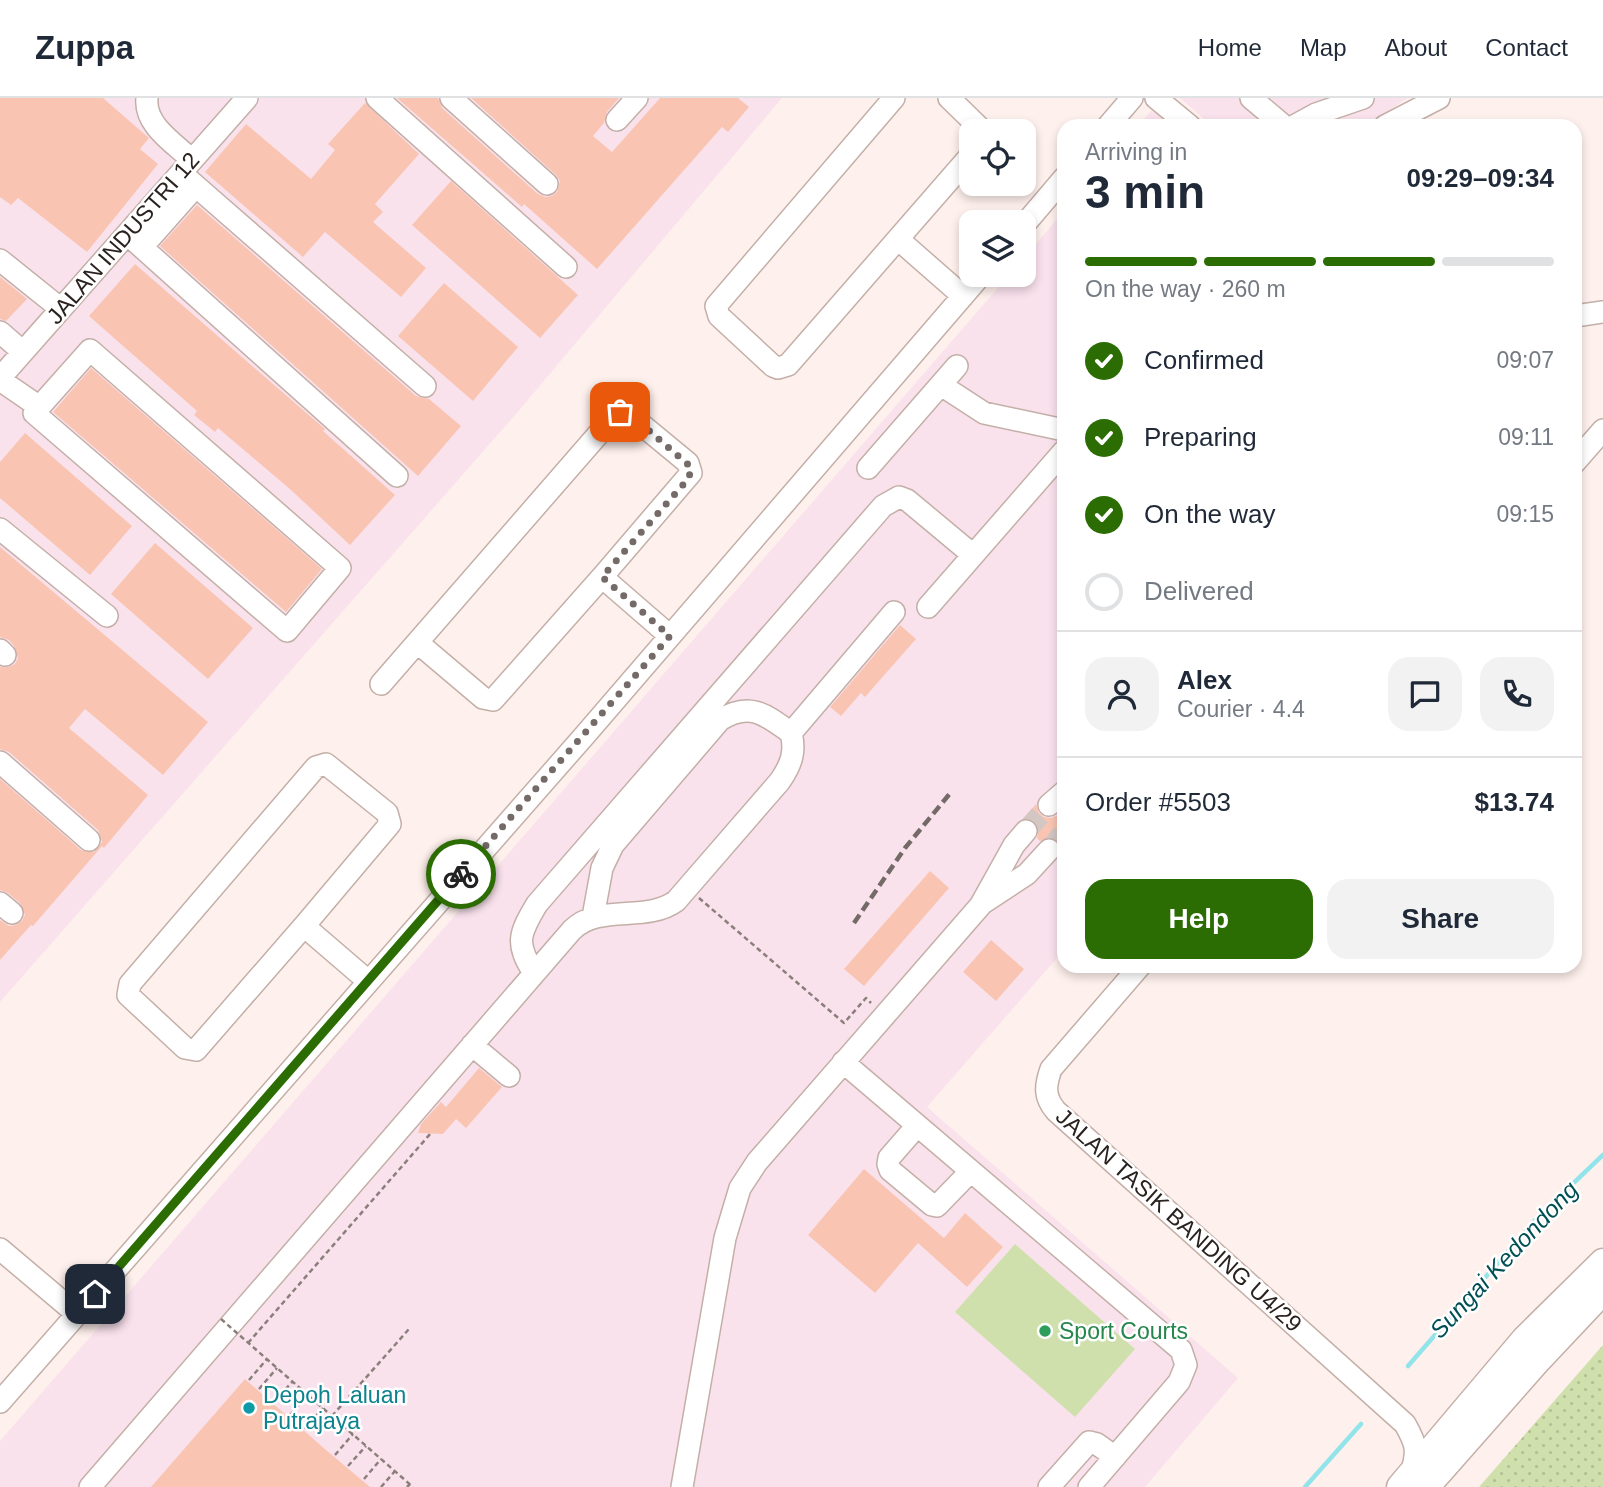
<!DOCTYPE html>
<html lang="en">
<head>
<meta charset="utf-8">
<style>
  :root { --surface:#fff; --page:#f2f2f3; --text:#1f2937; --muted:#747a83; --line:#e0e1e3; --accent:#2b6d02 }
  body { margin:0; font-family:Helvetica,sans-serif; background:var(--page); color:var(--text); height:100vh; display:flex; flex-direction:column; font-size:26px; white-space:nowrap }
  * { box-sizing:border-box; margin:0 }
  p { font-size:23px; color:var(--muted) }
  .icon { flex:none; width:38px; height:38px; fill:none; stroke:currentColor; stroke-width:2; stroke-linecap:round; stroke-linejoin:round }
  .map { position:relative; flex:1; overflow:hidden }
  .drawer { position:absolute; left:1057px; top:21px; width:525px; height:854px; display:flex; flex-direction:column; background:var(--surface); border-radius:21px; box-shadow:0 4px 10px #0003 }
  .drawer>* { flex:none }
  .buttons { position:absolute; left:959px; top:21px; display:grid; gap:14px }
  .buttons a { display:grid; place-items:center; width:77px; height:77px; border-radius:14px; background:var(--surface); box-shadow:0 4px 10px #0003; font-size:35px }
  .pin { position:absolute; display:grid; place-items:center; width:60px; height:60px; color:#fff; margin:-30px; border-radius:14px; box-shadow:0 4px 10px #0006 }
  .courier { position:absolute; display:grid; place-items:center; width:70px; height:70px; margin:-35px; border:5px solid #2b6d02; border-radius:50%; background:#fff; color:#222; box-shadow:0 2px 9px #0007 }
  .headline em { font-style:normal; font-weight:800 }
  .headline div { display:flex; flex-direction:column-reverse }
  .headline { display:flex; align-items:center; justify-content:space-between; height:119px; padding:0 28px }
  h1 { font-size:46px; font-weight:800; line-height:52px }
  .bar { display:grid; grid-template-columns:repeat(4,1fr); gap:10px 7px; align-content:center; height:84px; padding:0 28px }
  .bar i { height:9px; border-radius:5px; background:var(--line) }
  .bar .selected { background:var(--accent) }
  .bar p { grid-column:span 4 }
  .line { display:flex; align-items:center; gap:18px; padding:0 28px; border-top:2px solid var(--line) }
  .line div { flex:1 }
  .round { display:grid; place-items:center; flex:none; width:74px; height:74px; border-radius:21px; background:var(--page) }
  ol { padding:0 28px; list-style:none }
  li { display:flex; align-items:center; gap:21px; height:77px }
  li p { margin-inline-start:auto }
  li .icon { padding:7px; border-radius:50%; background:var(--accent); color:#fff; stroke-width:4 }
  li:last-child { color:var(--muted) }
  li i { width:38px; height:38px; border:4px solid var(--line); border-radius:50% }
  .cta { display:flex; gap:14px; margin-top:auto; padding:14px 28px }
  .cta a { flex:1; height:80px; border-radius:21px; background:var(--accent); color:#fff; font-size:28px; font-weight:800; line-height:80px; text-align:center }
  .cta a+a { background:var(--page); color:var(--text) }
  header { display:flex; align-items:center; gap:42px; box-sizing:border-box; height:98px; padding:0 35px; background:var(--surface); border-bottom:2px solid var(--line) }
  header strong { font-size:33px }
  nav { display:flex; gap:38px; margin-inline-start:auto; font-size:24px }
  .map>svg:first-child { display:block }
</style>
</head>
<body>
<header>
<strong>Zuppa</strong>
<nav><a>Home</a><a>Map</a><a>About</a><a>Contact</a></nav>
</header>
<div class="map">
<svg width="1603" height="1389" viewBox="0 0 1603 1389">
  <defs>
    <pattern id="grass-dots" width="8" height="8" patternUnits="userSpaceOnUse" patternTransform="scale(1.75)"><rect width="8" height="8" fill="#cfe0ac"/><path d="M2 2h.1M6 6h.1" fill="none" stroke="#b2c094" stroke-width="1.8" stroke-linecap="round"/></pattern>
  </defs>
  <rect width="100%" height="100%" fill="#fef0ec"/>
  <path fill="#fae2ed" d="M0 0H782L516 316 0 904Z
    M1180 0H1407L1367 28H1212Z
    M1151 13 1159 15 1175 28H1138Z
    M1064 113V852L927 1009 1238 1280 1145 1389H0V1343L1009 177H1024V160Z"/>
  <path fill="url(#grass-dots)" d="M1603 1247V1389H1479Z"/>
  <path fill="#cfe0ac" d="M1015 1146 1135 1251 1075 1319 955 1214Z"/>
  <g fill="none" stroke-linecap="round" stroke-linejoin="round">
    <path stroke="#91e4ea" stroke-width="4.5" d="M1408 1268 1537 1120 1603 1057
      M1305 1389 1361 1326"/>
  </g>
  <path fill="#f9c5b2" d="M0 0H103L149 40 140 51 158 66 87 154 18 100 11 107 0 99Z
    M397 0H438L442 10 538 96 545 99 552 98 557 94 560 83 556 77 471 0H619L607 14 604 25 593 38 612 54 660 0H738L749 9 728 34 722 29 597 171 524 106 522 109Z
    M365 5 419 56 375 106 383 114 373 124 426 170 401 199 325 134 303 159 205 74 246 26 311 81 335 52 328 46Z
    M451 83 578 197 540 240 412 127Z
    M197 107 416 298 429 301 461 328 418 378 160 148Z
    M135 166 303 312 325 331 323 333 395 397 350 447 291 392 218 330 215 334 194 317 197 313 89 218Z
    M0 179 27 201 6 223 0 221Z
    M444 185 518 249 473 303 398 238Z
    M91 270 322 471 286 514 53 314Z
    M25 335 132 428 90 477 0 400V364Z
    M155 445 253 530 208 581 111 496Z
    M0 449 208 624 163 677 85 611 69 630 148 697 104 750 102 748 33 828 31 827 0 862V822L9 828 16 827 22 823 25 817 20 805 8 795 0 792V681L81 752 94 754 102 744 98 732 9 654 0 651V569H9L15 566 18 560 14 548 9 542 0 539Z
    M900 527 916 541 865 599 861 595 841 618 830 609Z
    M1036 706 1039 715 1044 719 1051 720 1058 717 1064 722V764L1059 760 1062 749 1058 743 1051 739 1040 743 1037 740 1039 729 1035 724 1024 720Z
    M930 773 949 790 864 888 844 871Z
    M991 842 1024 871 996 903 963 874Z
    M479 970 502 989 466 1030 456 1021 443 1036 418 1035 421 1026 441 1004 446 1009Z
    M864 1071 944 1140 965 1115 1003 1149 967 1189 918 1145 875 1195 808 1137Z
    M245 1281 326 1352 370 1389H151Z"/>
  <g fill="none" stroke-linecap="round" stroke-linejoin="round">
    <path stroke="#d4c7c3" stroke-width="21" stroke-dasharray="21 10" stroke-linecap="butt" d="M1026 733 1049 707
      M1049 752 1064 734"/>
    <g stroke="#c4afa8" stroke-width="24">
      <path id="minor" d="M147 0C144 27 174 45 192 62
        M377 0 566 169
        M451 0 547 86
        M894 0 716 208 719 218 773 268 778 270 788 267 971 57
        M949 0 983 33
        M1156 0 1190 28
        M1251 0 1284 28
        M617 22 637 0
        M1108 28 1132 0
        M1294 28 1316 16 1363 0
        M1385 28 1439 0
        M181 75 425 288
        M1024 127 1064 80
        M127 136 397 378
        M899 142 963 198
        M142 149 196 88
        M0 162 61 211
        M1575 218 1603 214
        M0 234 23 254
        M90 252 340 470 287 533 34 315Z
        M0 280 247 0
        M0 282 38 308
        M941 287 984 315 1064 332
        M1575 364 1603 332
        M868 370 957 268
        M0 431 107 518
        M928 509 1064 353
        M418 545 483 600 493 602 602 479 670 538
        M0 552 5 557
        M381 586 615 317 625 313 688 365 691 375 602 479
        M791 635 894 514
        M0 664 89 742
        M1049 707 1064 694
        M0 805 12 815
        M983 805 1027 776 1049 752
        M304 828 390 726 387 715 326 666 316 669 130 886 128 897 185 950 196 952 304 828 368 883
        M1140 868 1051 971C1045 988 1044 999 1056 1013L1405 1326C1417 1347 1418 1353 1411 1376
        M534 875C515 845 519 836 537 806L883 408 899 399 907 402 973 457
        M472 947 509 978
        M843 964 1181 1252 1186 1267 1179 1284 1089 1389
        M916 1029 889 1060 888 1066 890 1072 932 1107 937 1108 970 1074
        M0 1151 77 1216
        M0 1304 585 637 981 177
        M90 1389 572 832C599 805 646 825 676 803L780 683C791 667 796 654 791 635 766 617 750 603 720 622L613 747 602 770 593 819
        M682 1389 725 1140 740 1090 757 1064 980 808 1014 747 1026 733
        M1049 1389 1089 1344 1097 1346 1115 1359"/>
    </g>
    <g stroke="#c4afa8" stroke-width="29">
      <path id="major" d="M1400 1389 1525 1241 1603 1164
        M1426 1389 1538 1262 1603 1193"/>
    </g>
    <path stroke="#8a7f7b" stroke-width="2.5" stroke-dasharray="5 3.5" stroke-linecap="butt" d="M699 800 844 925 866 900 871 905
      M248 1245 431 1035
      M249 1282 267 1261
      M259 1291 277 1270
      M274 1304 293 1283
      M290 1317 307 1297
      M332 1318 409 1231
      M305 1331 323 1310
      M335 1357 353 1336
      M348 1368 366 1348
      M364 1381 381 1361
      M381 1389 395 1373
      M407 1389 410 1386"/>
    <use href="#minor" stroke="#fff" stroke-width="21"/>
    <use href="#major" stroke="#fff" stroke-width="26"/>
    <path stroke="#746a67" stroke-width="4.5" stroke-dasharray="10 5" stroke-linecap="butt" d="M854 825 905 750 952 693"/>
    <path stroke="#8a7f7b" stroke-width="2.5" stroke-dasharray="5 3.5" stroke-linecap="butt" d="M221 1221 413 1389"/>
  </g>
  <g fill="none" stroke-linecap="round" stroke-linejoin="round">
    <path stroke="#746a67" stroke-width="7" stroke-dasharray="0 12.6" d="M461 776 670 538 602 479 689 380 691 369 630 316 620 314"/>
    <path stroke="#2b6d02" stroke-width="9" d="M95 1196 461 776"/>
  </g>
  <circle fill="#2e9e5b" stroke="#fff" stroke-width="2.5" cx="1045" cy="1233" r="7"/>
  <circle fill="#0f9aa8" stroke="#fff" stroke-width="2.5" cx="249" cy="1310" r="7"/>
  <g text-anchor="middle" stroke-width="5" stroke-linejoin="round" paint-order="stroke">
    <g font-size="23" fill="#2a221f" stroke="#fff">
      <text transform="translate(123 140) rotate(-49)" y="8">JALAN INDUSTRI 12</text>
      <text transform="translate(1179 1122) rotate(42)" y="8">JALAN TASIK BANDING U4/29</text>
    </g>
    <g font-size="23" fill="#27864d" stroke="#fff" text-anchor="start">
      <text x="1059" y="1241">Sport Courts</text>
    </g>
    <g font-size="23" fill="#0d838f" stroke="#fff" text-anchor="start">
      <text x="263" y="1305">Depoh Laluan<tspan x="263" dy="26">Putrajaya</tspan></text>
    </g>
    <g font-size="24" font-style="italic" fill="#004f54" stroke="#fff">
      <text transform="translate(1504 1162) rotate(-47)" y="8">Sungai Kedondong</text>
    </g>
  </g>
</svg>
<div class="buttons">
<a><svg class="icon" aria-label="locate" viewBox="0 0 24 24"><circle cx="12" cy="12" r="6"/><path d="M12 2v4M12 18v4M2 12h4M18 12h4"/></svg></a>
<a><svg class="icon" aria-label="layers" viewBox="0 0 24 24"><path d="M12 4l9 5-9 5-9-5zM3 14l9 5 9-5"/></svg></a>
</div>
<div class="pin" style="left:620px;top:314px;background:#ea580c"><svg class="icon" aria-label="bag" viewBox="0 0 24 24"><path d="M5 8h14l-1 12H6zM9 8a3 3 0 0 1 6 0"/></svg></div>
<div class="pin" style="left:95px;top:1196px;background:#1f2937"><svg class="icon" aria-label="home" viewBox="0 0 24 24"><path d="M3 11l9-7 9 7M6 9v11h12V9"/></svg></div>
<div class="courier" style="left:461px;top:776px"><svg class="icon" aria-label="bike" viewBox="0 0 24 24"><circle cx="6" cy="16" r="4"/><circle cx="18" cy="16" r="4"/><path d="M6 16l4-8h5l3 8M10 8l3 8H6M13 5h3"/></svg></div>
<section class="drawer">
<div class="headline"><div><h1>3 min</h1><p>Arriving in</p></div><em>09:29–09:34</em></div>
<div class="bar"><i class="selected"></i><i class="selected"></i><i class="selected"></i><i></i><p>On the way · 260 m</p></div>
<ol>
<li><svg class="icon" aria-label="check" viewBox="0 0 24 24"><path d="M5 12l5 5 9-10"/></svg>Confirmed<p>09:07</p></li>
<li><svg class="icon" aria-label="check" viewBox="0 0 24 24"><path d="M5 12l5 5 9-10"/></svg>Preparing<p>09:11</p></li>
<li><svg class="icon" aria-label="check" viewBox="0 0 24 24"><path d="M5 12l5 5 9-10"/></svg>On the way<p>09:15</p></li>
<li><i></i>Delivered</li>
</ol>
<div class="line" style="height:126px"><a class="round"><svg class="icon" aria-label="person" viewBox="0 0 24 24"><circle cx="12" cy="8" r="4"/><path d="M4 21q1-7 8-7t8 7"/></svg></a><div><b>Alex</b><p>Courier · 4.4</p></div><a class="round"><svg class="icon" aria-label="chat" viewBox="0 0 24 24"><path d="M4 5h16v11H9l-5 4z"/></svg></a><a class="round"><svg class="icon" aria-label="phone" viewBox="0 0 24 24"><path d="M5 4h4l2 5-3 2q2 4 5 5l2-3 5 2v4C11 20 4 13 5 4z"/></svg></a></div>
<div class="line" style="height:91px"><div>Order #5503</div><b>$13.74</b></div>
<div class="cta"><a>Help</a><a>Share</a></div>
</section>
</div>
</body>
</html>
